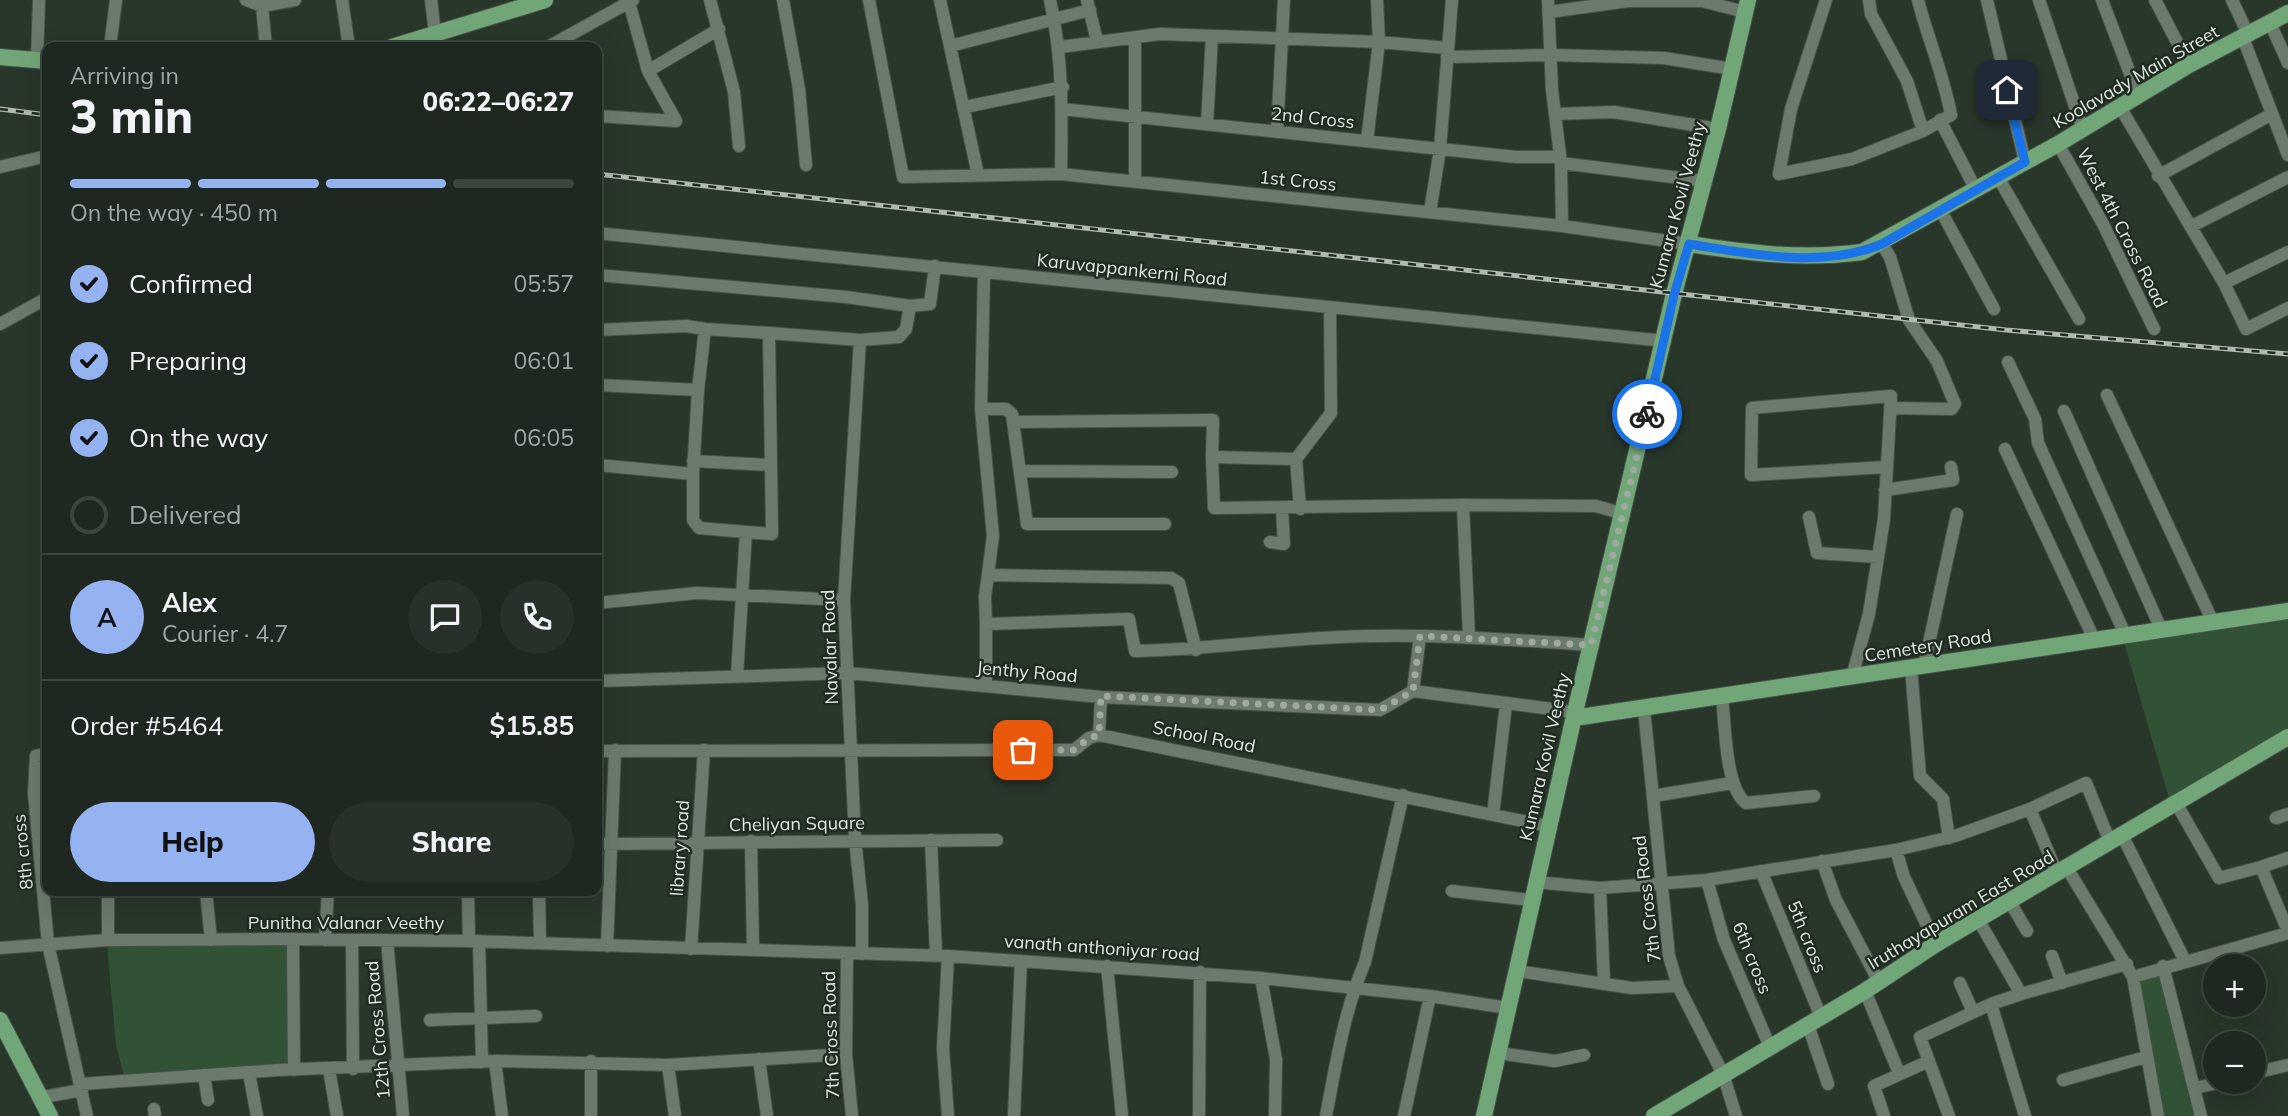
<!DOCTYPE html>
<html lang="en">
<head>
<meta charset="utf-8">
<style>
  :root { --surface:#1f2820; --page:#273029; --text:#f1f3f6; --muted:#a1a6a5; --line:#3c443e; --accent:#95b2f1 }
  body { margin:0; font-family:Mulish,sans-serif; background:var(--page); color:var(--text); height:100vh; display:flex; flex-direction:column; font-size:26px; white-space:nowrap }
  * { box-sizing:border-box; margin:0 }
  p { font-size:23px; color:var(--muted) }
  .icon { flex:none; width:38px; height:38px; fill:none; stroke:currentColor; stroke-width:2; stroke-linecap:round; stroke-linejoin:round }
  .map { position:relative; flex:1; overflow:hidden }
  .details { position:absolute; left:42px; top:42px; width:560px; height:854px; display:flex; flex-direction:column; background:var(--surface); border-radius:14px; box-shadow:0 7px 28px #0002,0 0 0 2px var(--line) }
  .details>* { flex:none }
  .controls { position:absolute; left:2203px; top:954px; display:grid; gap:14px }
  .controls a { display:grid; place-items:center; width:63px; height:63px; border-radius:50%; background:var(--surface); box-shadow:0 7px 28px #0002,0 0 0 2px var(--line); font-size:35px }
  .pin { position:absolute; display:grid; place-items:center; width:60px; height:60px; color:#fff; margin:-30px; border-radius:14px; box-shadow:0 4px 10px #0006 }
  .courier { position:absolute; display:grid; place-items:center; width:70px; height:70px; margin:-35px; border:5px solid #1a73e8; border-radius:50%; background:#fff; color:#222; box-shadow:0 2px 9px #0007 }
  .overview em { font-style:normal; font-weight:800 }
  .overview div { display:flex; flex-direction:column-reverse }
  .overview { display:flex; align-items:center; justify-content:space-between; height:119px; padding:0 28px }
  h1 { font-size:46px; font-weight:800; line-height:52px }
  .bar { display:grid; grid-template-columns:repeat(4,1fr); gap:10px 7px; align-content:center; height:84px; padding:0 28px }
  .bar i { height:9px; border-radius:5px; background:var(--line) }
  .bar .on { background:var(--accent) }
  .bar p { grid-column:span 4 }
  .line { display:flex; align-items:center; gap:18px; padding:0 28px; border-top:2px solid var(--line) }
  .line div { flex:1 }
  .round { display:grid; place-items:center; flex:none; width:74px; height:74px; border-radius:37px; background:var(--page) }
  ol { padding:0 28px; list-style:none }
  li { display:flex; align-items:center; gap:21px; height:77px }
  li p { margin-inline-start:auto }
  li .icon { padding:7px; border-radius:50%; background:var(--accent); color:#111; stroke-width:4 }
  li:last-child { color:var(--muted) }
  li i { width:38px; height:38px; border:4px solid var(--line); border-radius:50% }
  .primary-button { display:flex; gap:14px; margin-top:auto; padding:14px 28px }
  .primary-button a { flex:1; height:80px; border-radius:42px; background:var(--accent); color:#111; font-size:28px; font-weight:800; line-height:80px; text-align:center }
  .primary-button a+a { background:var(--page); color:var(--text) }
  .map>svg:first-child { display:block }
</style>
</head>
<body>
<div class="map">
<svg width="2288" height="1116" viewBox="0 0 2288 1116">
  <rect width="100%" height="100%" fill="#29362a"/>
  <path fill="#315235" d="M2288 616V733L2170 802 2124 642Z
    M153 944 289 945 291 1065 124 1076 116 1045 107 946Z
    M2160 973 2194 1116H2164L2139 980Z"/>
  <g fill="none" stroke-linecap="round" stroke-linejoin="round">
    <g stroke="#475248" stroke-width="14">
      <path id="minor" d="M246 0 262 6 266 47
        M342 0 349 47
        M431 0 435 33
        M710 0 734 92 739 146
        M783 0 799 89 806 165
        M869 0 903 177 1061 174 1562 226 1689 244
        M940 0 978 175
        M1050 0C1063 58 1062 114 1061 174
        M1087 0 1097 41
        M1548 0 1552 90 1561 163
        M1826 0 1791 109 1779 174 1852 159 1923 131 1951 115C1944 76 1928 39 1918 0
        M1869 0 1871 14 1907 81 1923 131
        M1987 0 2025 162
        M2039 0 2083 130
        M2102 0 2131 76 2142 94
        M2155 0 2189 65
        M2232 0 2249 36
        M629 2 648 71 676 121
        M262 6 295 0
        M1549 12 1628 1H1702L1745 12
        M2270 23 2288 63
        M1135 38V181
        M2243 38 2288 155
        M950 46 1090 10
        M110 47 116 0
        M548 47 633 0
        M1060 47 1160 34 1379 42 1447 48
        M1447 57 1551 55 1664 58 1732 69
        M37 60 39 0
        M648 71 719 29
        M965 107 1063 87
        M2120 107 2224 283 2288 252
        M1062 109 1516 157H1560
        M1556 114 1614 112 1718 129
        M597 116 676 121
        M1940 120 1975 188
        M1207 124 1212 36
        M1277 132 1284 0
        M1367 141 1379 42 1377 0
        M2058 144 2103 224 2154 329
        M0 167 47 156
        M2158 176 2272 114
        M1998 177 2079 319
        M1941 211 1994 309
        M1430 212 1440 149 1452 0
        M1562 226 1561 163 1704 181
        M2192 226 2288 177
        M597 233 1665 341
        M1882 244 1890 257 1909 320 1937 361 1955 404 1952 409 1890 408
        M984 273 981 409 993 536 985 597 986 624
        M597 275 846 297 910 306
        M2224 283 2246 329 2288 308
        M1330 307 1331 413 1296 459 1212 457 1214 508 1463 505 1469 636
        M0 324 47 298
        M597 330 686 326 705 329
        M769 333 860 340 899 337 906 329 910 306 930 304 935 266
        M860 340 844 600 855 839 862 905V954
        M2008 362 2035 419 2038 443 2125 634
        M597 385 698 390 693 474 597 465
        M698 390 705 329 769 333 771 465
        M2107 395 2213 622
        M981 409H1006L1012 414 1027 524H1165
        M2064 411 2161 629
        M1013 422 1213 420 1212 457
        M2005 449 2094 639
        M1296 459 1300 509
        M693 461 771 465 772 534 746 532
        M1021 471 1172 472
        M693 474V520L699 528 746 532 737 675
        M1885 490 1953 480 1951 467
        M1463 505 1596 506 1624 514
        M1809 517 1817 553 1878 557
        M1270 542 1284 544 1282 508
        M988 575 1171 578 1179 583 1196 650
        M597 603 697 593 844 600
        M1924 666 1957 514
        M1911 668 1920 776 1943 799 1949 838
        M1852 677 1869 614 1884 519 1891 396 1752 408 1751 475 1886 467
        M597 681 848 673 1101 697 1380 710 1413 691 1575 712
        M986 686V624L1129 619 1135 651C1198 650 1260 641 1323 638 1412 632 1502 639 1591 645
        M1413 691 1420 636
        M1722 696C1725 722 1725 788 1746 803L1814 796
        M1644 709 1669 956 1678 986 1723 1074 1736 1116
        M1099 735 1101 697
        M597 751 1074 750 1089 738 1099 735 1548 826
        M47 754 36 756 34 793 48 944 87 1116
        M1653 796 1732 783
        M2176 803 2219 878 2261 867 2288 931
        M2030 809 2057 873
        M1493 815 1506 704
        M2276 818 2288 814
        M2122 835 2185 961
        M931 840 936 955
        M751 841 753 949
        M597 844 997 840
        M1896 850 1904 877 1936 944
        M1822 861 1836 900 1879 982
        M2261 867 2288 858
        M2067 868 2133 977 2158 1116
        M1761 871 1821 1017
        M1707 880 1724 940 1770 1047
        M1535 882 1600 888 1707 880 1896 850 1955 836 2030 809 2086 783 2110 842
        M1600 888 1604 983
        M206 891 211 940
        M468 891 469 941
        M539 891 540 943
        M1452 891 1531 900
        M2010 902 2027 931
        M1979 921 2021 994 2127 964
        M293 939 294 1070
        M108 940V891
        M325 940 328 891
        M352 940 353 1069
        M387 940 403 1116
        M479 941 482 1062
        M607 946 615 750
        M0 948 108 940 278 939 469 941 948 956 1261 978 1430 996 1508 1008
        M691 949 704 750
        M847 954 846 1054 852 1116
        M2052 956 2062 983
        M1107 966 1122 1116
        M2163 966 2201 1116
        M1517 971 1632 988 1678 986
        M2133 977 2288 933
        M1261 978 1276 1059 1275 1116
        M1960 983 1973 1012
        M1865 991 1899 1073
        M1991 1004 2025 1116
        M430 1020 536 1016
        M1808 1025 1828 1084
        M1498 1053 1555 1061 1584 1055
        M759 1059 767 1116
        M495 1061 502 1116
        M668 1065 675 1116
        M329 1069 337 1116
        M249 1073 257 1116
        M2254 1073 2288 1065
        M204 1075 208 1100
        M2063 1080 2146 1057
        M81 1084 277 1070 495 1061 668 1065 846 1054
        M2195 1088 2221 1082
        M43 1097 82 1090
        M154 1109 155 1116
        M591 1116V1061
        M948 1116 943 1049 948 956
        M1014 1116 1021 961
        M1199 1116 1200 972
        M1326 1116C1336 1064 1344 1011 1365 962L1403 795
        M1404 1116 1430 996
        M1884 1116 1874 1086 1929 1061
        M1949 1116 1920 1037 1991 1004 2021 994"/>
    </g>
    <g stroke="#475248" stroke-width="18">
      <path id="major" d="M392 47 545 0
        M0 57 47 61
        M1689 244C1747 253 1803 260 1862 252L2058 144 2189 65 2288 13
        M1574 718 2288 611
        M0 1020 50 1116
        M1484 1116 1575 712 1674 294 1718 129 1748 0
        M1654 1116 1865 991 1936 944 2288 737"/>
    </g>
    <use href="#minor" stroke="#6c7a6d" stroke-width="12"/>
    <use href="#major" stroke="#71a678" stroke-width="16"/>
    <g stroke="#b0bab1" stroke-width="5">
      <path id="rail" d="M0 109 47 115
        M597 174 2006 330 2288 354"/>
    </g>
    <use href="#rail" stroke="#202c21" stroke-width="2.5" stroke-dasharray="8" stroke-linecap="butt"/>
  </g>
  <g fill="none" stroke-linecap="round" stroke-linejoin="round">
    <path stroke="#9fa9a0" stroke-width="7" stroke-dasharray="0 12.6" d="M1023 750H1074L1089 738 1099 735 1101 696 1380 710 1413 691 1420 636 1591 645 1647 414"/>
    <path stroke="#1a73e8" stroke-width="9" d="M1647 414 1674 295 1689 244C1751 254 1822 269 1882 244L2025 162 2007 90"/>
  </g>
  <g text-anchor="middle" stroke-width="5" stroke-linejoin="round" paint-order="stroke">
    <g font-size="18" fill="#dfe7e0" stroke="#202c21">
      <text transform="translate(2136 77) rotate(-30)" y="6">Koolavady Main Street</text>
      <text transform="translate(1313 118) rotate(6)" y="6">2nd Cross</text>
      <text transform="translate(1298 181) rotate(6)" y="6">1st Cross</text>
      <text transform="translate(1678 205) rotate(-75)" y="6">Kumara Kovil Veethy</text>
      <text transform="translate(2122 228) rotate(63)" y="6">West 4th Cross Road</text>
      <text transform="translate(1132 270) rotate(6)" y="6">Karuvappankerni Road</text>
      <text transform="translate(1928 646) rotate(-9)" y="6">Cemetery Road</text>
      <text transform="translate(830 647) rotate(-92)" y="6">Navalar Road</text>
      <text transform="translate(1027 672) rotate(5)" y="6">Jenthy Road</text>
      <text transform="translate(1204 737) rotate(11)" y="6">School Road</text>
      <text transform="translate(1545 757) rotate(-77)" y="6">Kumara Kovil Veethy</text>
      <text transform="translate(797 824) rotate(-1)" y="6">Cheliyan Square</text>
      <text transform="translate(680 848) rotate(-86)" y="6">library road</text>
      <text transform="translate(23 852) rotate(-96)" y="6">8th cross</text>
      <text transform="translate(1647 899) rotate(-97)" y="6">7th Cross Road</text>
      <text transform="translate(1961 910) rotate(-31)" y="6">Iruthayapuram East Road</text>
      <text x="346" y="929">Punitha Valanar Veethy</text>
      <text transform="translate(1807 937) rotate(68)" y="6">5th cross</text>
      <text transform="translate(1102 948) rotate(4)" y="6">vanath anthoniyar road</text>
      <text transform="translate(1752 958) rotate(68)" y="6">6th cross</text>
      <text transform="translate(378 1030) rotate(-95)" y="6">12th Cross Road</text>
      <text transform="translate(831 1035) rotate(-92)" y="6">7th Cross Road</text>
    </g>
  </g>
</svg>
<div class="controls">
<a>+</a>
<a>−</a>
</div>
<div class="pin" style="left:1023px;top:750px;background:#ea580c"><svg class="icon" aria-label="bag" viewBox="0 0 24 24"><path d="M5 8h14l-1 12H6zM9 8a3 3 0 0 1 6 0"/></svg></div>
<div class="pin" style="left:2007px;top:90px;background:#1f2937"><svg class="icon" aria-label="home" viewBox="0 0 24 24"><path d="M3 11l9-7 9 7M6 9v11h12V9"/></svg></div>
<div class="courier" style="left:1647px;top:414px"><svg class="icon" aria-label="bike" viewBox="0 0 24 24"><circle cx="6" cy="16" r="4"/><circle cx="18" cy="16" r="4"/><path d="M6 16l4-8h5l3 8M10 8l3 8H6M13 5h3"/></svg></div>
<section class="details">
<div class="overview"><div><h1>3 min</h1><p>Arriving in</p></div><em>06:22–06:27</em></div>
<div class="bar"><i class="on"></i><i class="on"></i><i class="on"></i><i></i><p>On the way · 450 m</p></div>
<ol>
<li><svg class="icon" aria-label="check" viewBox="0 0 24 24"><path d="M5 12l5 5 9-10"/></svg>Confirmed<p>05:57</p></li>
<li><svg class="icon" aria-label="check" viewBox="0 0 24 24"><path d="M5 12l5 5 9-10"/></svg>Preparing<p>06:01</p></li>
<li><svg class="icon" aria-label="check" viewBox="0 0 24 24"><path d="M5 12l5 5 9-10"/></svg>On the way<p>06:05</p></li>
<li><i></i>Delivered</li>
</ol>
<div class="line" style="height:126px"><b class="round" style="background:var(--accent);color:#111">A</b><div><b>Alex</b><p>Courier · 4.7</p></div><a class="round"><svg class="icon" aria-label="chat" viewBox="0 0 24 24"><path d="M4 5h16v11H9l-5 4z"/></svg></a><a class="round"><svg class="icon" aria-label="phone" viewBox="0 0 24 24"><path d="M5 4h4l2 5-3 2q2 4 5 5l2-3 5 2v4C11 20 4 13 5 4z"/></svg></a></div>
<div class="line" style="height:91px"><div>Order #5464</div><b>$15.85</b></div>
<div class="primary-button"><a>Help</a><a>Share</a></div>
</section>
</div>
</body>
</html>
